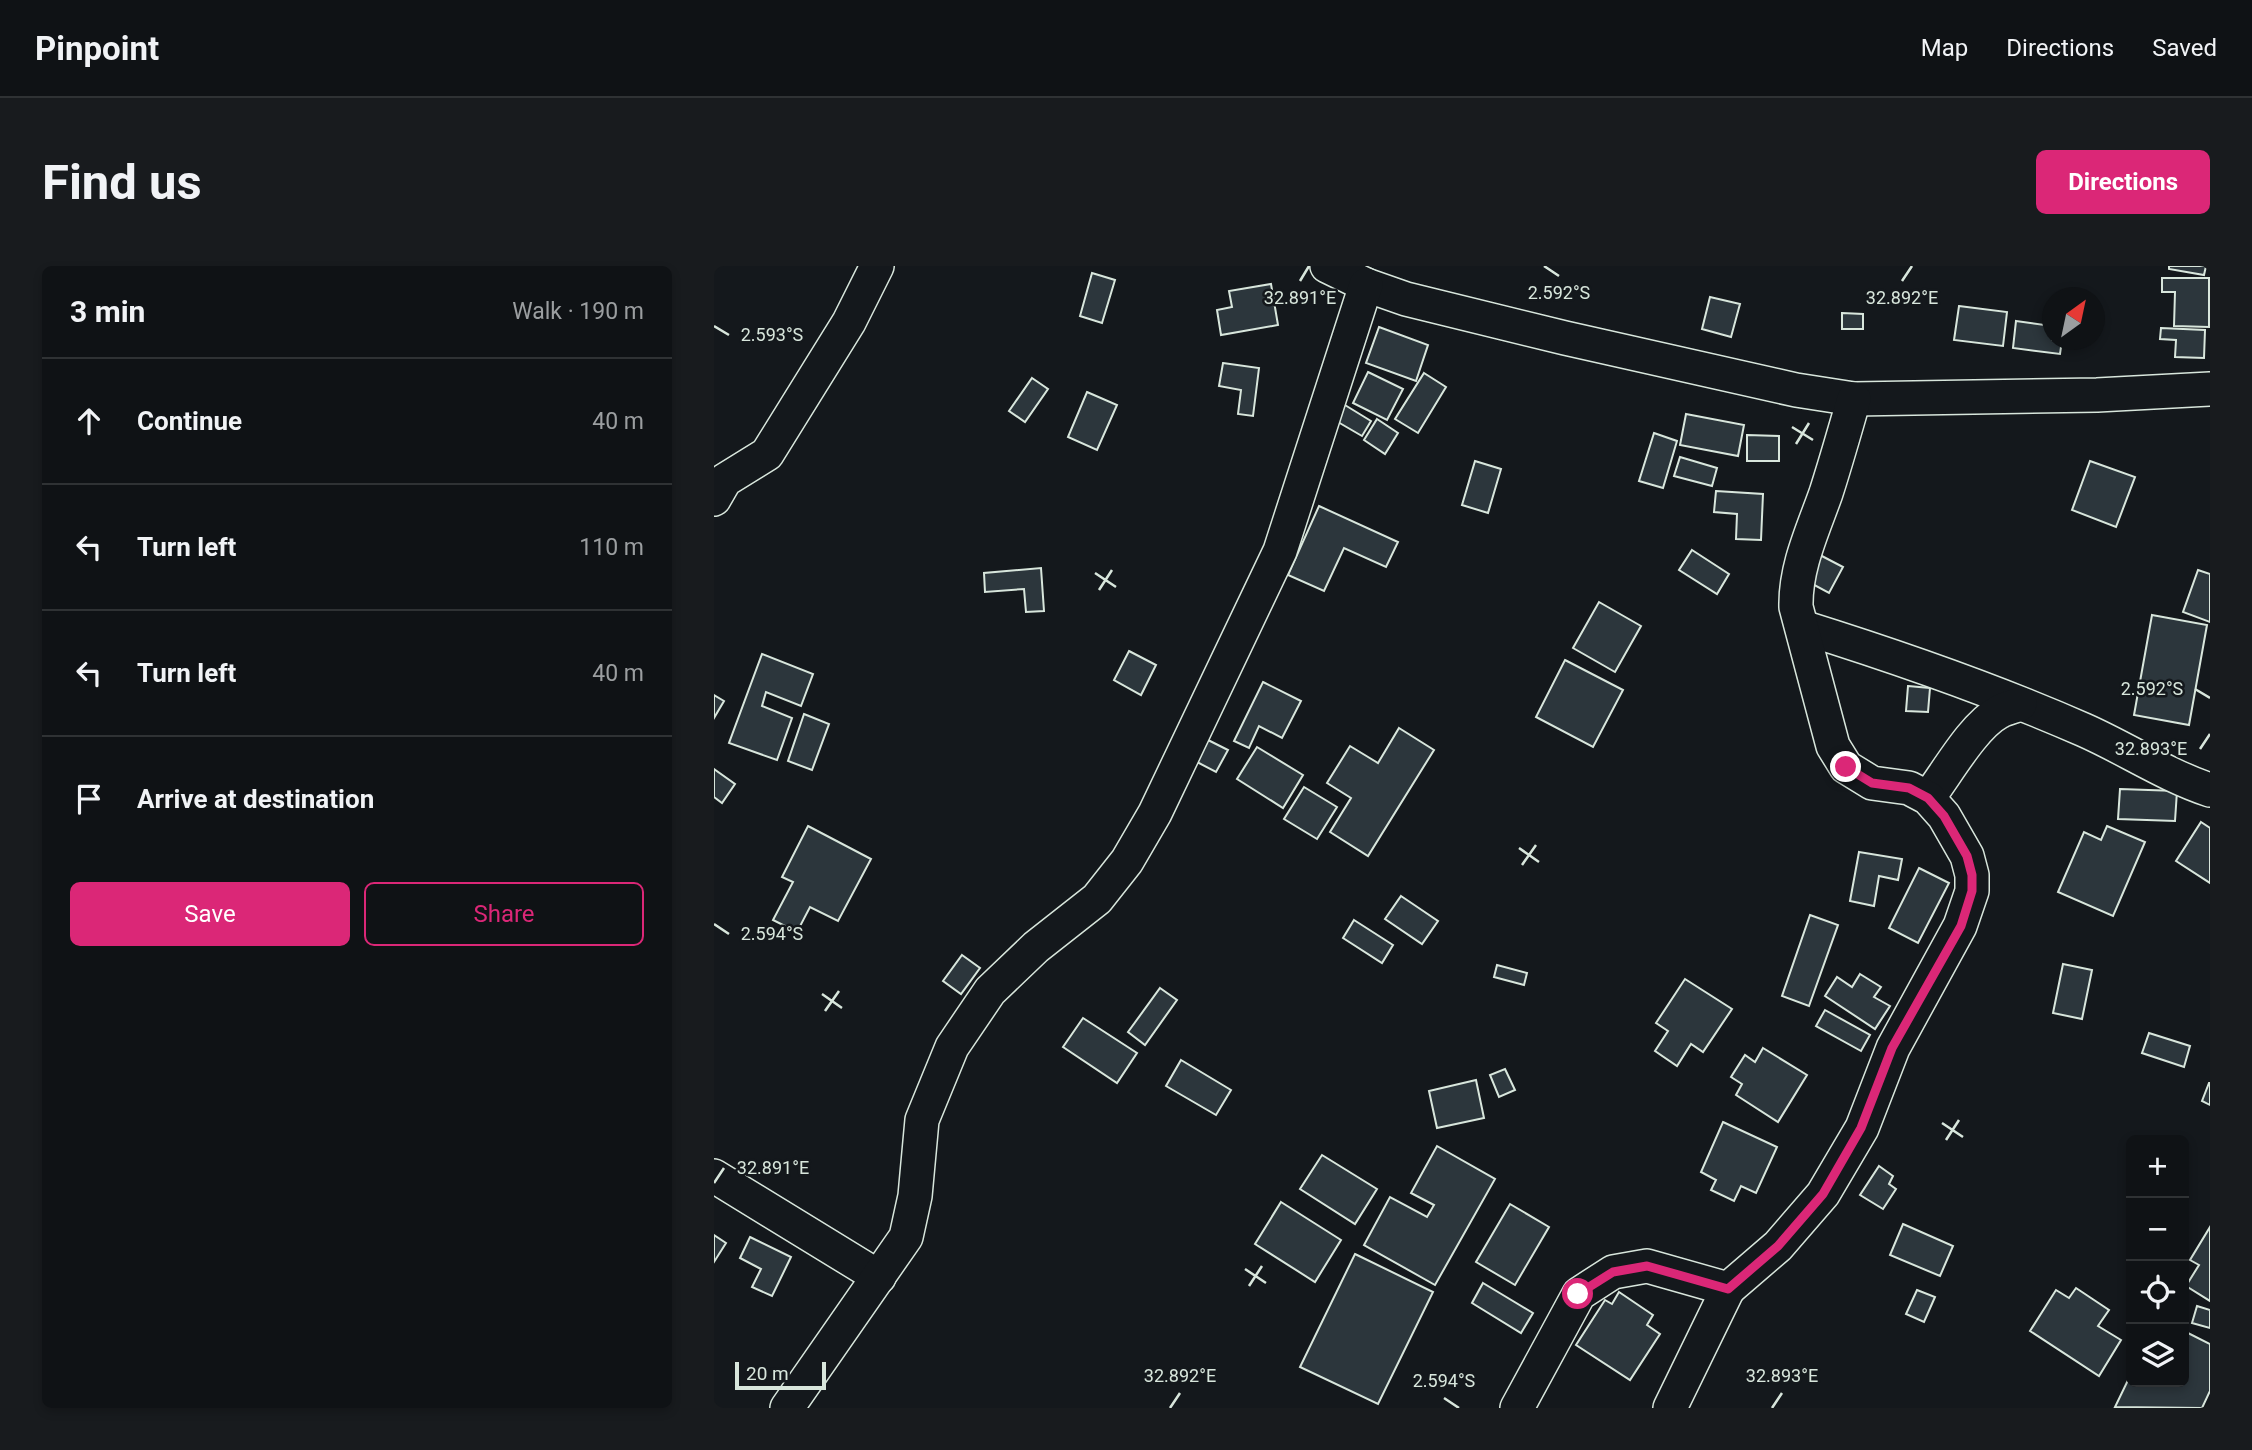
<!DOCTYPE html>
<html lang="en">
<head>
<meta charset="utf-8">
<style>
	:root { --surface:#0f1215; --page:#181b1e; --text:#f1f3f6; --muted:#9b9ea0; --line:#2f3234; --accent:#db2777 }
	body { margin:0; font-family:Roboto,sans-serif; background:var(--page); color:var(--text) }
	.controls { position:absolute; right:21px; bottom:21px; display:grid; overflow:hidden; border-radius:10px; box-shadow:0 4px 10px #0003 }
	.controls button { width:63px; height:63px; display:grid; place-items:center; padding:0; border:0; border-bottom:2px solid var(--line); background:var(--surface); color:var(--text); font:35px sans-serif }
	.compass { position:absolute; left:1328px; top:21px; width:63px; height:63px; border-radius:50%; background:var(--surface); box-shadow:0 4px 10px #0003; rotate:33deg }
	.scale { position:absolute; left:21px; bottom:18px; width:91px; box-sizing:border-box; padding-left:7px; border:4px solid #d8e6dc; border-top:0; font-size:19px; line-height:24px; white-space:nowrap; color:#d8e6dc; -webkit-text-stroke:5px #14181c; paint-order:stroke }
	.stop { position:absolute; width:21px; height:21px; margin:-16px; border:5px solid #db2777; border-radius:50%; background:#fff }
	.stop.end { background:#db2777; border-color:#fff; box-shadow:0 2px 7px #0008 }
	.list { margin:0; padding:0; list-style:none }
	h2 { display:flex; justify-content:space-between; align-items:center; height:91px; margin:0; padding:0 28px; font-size:30px }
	h2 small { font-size:23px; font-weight:400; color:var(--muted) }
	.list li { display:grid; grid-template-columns:46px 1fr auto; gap:21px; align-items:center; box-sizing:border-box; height:126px; padding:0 28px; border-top:2px solid var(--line) }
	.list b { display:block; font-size:26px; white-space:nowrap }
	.list em { font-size:23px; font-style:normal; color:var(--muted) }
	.actions { display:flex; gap:14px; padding:21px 28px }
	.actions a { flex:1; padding:16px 0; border:2px solid var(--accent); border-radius:10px; text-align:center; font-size:24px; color:var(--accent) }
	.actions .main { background:var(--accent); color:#fff }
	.icon { flex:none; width:38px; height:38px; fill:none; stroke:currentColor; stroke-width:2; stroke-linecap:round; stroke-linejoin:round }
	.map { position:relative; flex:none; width:1496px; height:1142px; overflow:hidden; border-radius:10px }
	header { display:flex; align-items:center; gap:42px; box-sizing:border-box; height:98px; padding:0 35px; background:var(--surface); border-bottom:2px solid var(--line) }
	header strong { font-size:33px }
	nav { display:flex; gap:38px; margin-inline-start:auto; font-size:24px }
	.intro { display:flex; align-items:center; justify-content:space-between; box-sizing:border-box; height:168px; padding:0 42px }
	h1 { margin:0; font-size:49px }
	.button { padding:18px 32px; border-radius:10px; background:var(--accent); color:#fff; font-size:24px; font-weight:700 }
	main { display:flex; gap:42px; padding:0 42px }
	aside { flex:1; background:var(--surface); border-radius:10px; box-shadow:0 4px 10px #0003 }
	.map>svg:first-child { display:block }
</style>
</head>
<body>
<header>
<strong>Pinpoint</strong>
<nav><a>Map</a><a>Directions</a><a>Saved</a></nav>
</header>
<div class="intro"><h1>Find us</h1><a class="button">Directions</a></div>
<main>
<aside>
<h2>3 min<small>Walk · 190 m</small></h2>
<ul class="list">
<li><svg class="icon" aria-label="ahead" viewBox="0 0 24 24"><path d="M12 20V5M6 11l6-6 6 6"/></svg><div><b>Continue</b></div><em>40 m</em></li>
<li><svg class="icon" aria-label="left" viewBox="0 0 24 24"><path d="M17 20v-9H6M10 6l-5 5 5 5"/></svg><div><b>Turn left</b></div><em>110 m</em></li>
<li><svg class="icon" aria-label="left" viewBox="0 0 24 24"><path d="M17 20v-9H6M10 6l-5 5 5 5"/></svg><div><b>Turn left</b></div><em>40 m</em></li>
<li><svg class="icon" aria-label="arrive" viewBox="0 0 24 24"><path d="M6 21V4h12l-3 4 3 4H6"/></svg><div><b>Arrive at destination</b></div></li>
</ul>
<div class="actions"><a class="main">Save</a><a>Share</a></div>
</aside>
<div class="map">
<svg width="1496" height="1142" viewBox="0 0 1496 1142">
	<rect width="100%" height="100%" fill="#14181c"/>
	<g fill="#2c363c" stroke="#d8e6dc" stroke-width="2">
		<polygon points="1455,0 1492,0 1490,9 1455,3"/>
		<polygon points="378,7 401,14 388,57 366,50"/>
		<polygon points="1448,12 1495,12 1495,61 1460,60 1461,26 1448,26"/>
		<polygon points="557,18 564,59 507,69 503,44 518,41 515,25"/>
		<polygon points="996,31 1026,38 1017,71 988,63"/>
		<polygon points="1245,40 1293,46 1289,80 1240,74"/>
		<polygon points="1128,47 1149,48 1149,63 1128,63"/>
		<polygon points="1302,55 1338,60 1338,74 1348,74 1346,88 1299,82"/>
		<polygon points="665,61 714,79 702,115 652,97"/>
		<polygon points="1447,62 1491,64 1490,92 1461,91 1462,74 1446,73"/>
		<polygon points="509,97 545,102 539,150 524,148 527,124 505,120"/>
		<polygon points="654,106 689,123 673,154 639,137"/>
		<polygon points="710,107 732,121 704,167 681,153"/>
		<polygon points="318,112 334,123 311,156 295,145"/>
		<polygon points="373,126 403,139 383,184 354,171"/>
		<polygon points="626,136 657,155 648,170 617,152"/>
		<polygon points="972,148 1030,159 1024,190 966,179"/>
		<polygon points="663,153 684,167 671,188 650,174"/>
		<polygon points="940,167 963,175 949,222 925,215"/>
		<polygon points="1033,169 1065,170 1065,195 1033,195"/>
		<polygon points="966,191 1003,202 998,220 960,210"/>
		<polygon points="761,195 787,203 774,247 748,239"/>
		<polygon points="1376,195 1421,211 1402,261 1358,244"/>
		<polygon points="1002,225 1049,228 1047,274 1022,273 1023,248 1000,246"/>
		<polygon points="605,240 684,276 672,301 630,282 610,325 574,309"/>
		<polygon points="978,284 1015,308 1003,328 965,304"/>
		<polygon points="1104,288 1129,301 1115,327 1091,314"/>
		<polygon points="327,302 330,345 312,346 310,323 271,326 270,307"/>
		<polygon points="1484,304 1496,308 1496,356 1469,346"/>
		<polygon points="885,336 927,360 901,406 859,382"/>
		<polygon points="1438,349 1493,359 1475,459 1420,449"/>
		<polygon points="415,385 442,399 427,429 400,414"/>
		<polygon points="48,388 99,408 87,440 52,426 48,440 78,452 63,494 15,477"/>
		<polygon points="851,394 909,424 879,481 822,451"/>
		<polygon points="549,416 587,435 568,472 545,460 535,482 520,475"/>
		<polygon points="1194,420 1216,422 1214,446 1192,445"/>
		<polygon points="0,429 10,435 0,452"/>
		<polygon points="90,448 115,458 98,504 74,495"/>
		<polygon points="685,462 720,484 654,590 616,566 637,532 613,517 636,480 664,497"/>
		<polygon points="494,474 514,484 502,506 483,496"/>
		<polygon points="543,481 589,509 569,542 523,513"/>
		<polygon points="0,503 21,518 8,537 0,531"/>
		<polygon points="590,521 623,541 603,573 570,553"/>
		<polygon points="1406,523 1463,525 1461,555 1404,553"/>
		<polygon points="1487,556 1496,562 1496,617 1462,595"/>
		<polygon points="94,560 157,593 124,655 96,641 83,666 59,654 79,616 68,611"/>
		<polygon points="1393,560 1431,576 1399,650 1344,626 1370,566 1387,574"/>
		<polygon points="1145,586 1188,593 1184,614 1165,610 1160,640 1136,635"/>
		<polygon points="1205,602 1235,617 1204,677 1175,662"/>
		<polygon points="687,630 724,655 708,678 671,653"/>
		<polygon points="1096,649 1124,659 1095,740 1068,730"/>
		<polygon points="640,654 679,679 668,697 629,672"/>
		<polygon points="248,689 266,702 247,728 229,715"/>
		<polygon points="1349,698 1378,704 1368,753 1339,747"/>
		<polygon points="783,699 813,707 810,719 780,711"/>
		<polygon points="1146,708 1167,721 1160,731 1176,740 1161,763 1111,730 1123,711 1138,721"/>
		<polygon points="971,713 1018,743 989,786 977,778 963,800 941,785 954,765 942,757"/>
		<polygon points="446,722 463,734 431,779 414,766"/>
		<polygon points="1111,744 1156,769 1147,785 1102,760"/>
		<polygon points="369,752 423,787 403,817 349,781"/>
		<polygon points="1435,767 1476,780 1470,801 1428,787"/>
		<polygon points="1049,782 1093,809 1064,856 1022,829 1028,818 1017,811 1031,789 1041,796"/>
		<polygon points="467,794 517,824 502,849 452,820"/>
		<polygon points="791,803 801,824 785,831 776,809"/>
		<polygon points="762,814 770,852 723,862 715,825"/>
		<polygon points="1495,817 1496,817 1496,839 1488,835"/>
		<polygon points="1009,856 1063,881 1042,927 1027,920 1020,935 997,924 1002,914 987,906"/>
		<polygon points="723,880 781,913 721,1019 650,979 676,931 713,951 720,939 697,927"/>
		<polygon points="608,889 663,923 641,958 586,923"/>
		<polygon points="1165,900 1179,910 1175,918 1182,923 1169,943 1146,929"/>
		<polygon points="567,936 627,974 601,1016 541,978"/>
		<polygon points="796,938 835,961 801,1019 762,996"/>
		<polygon points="1189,958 1239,980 1226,1010 1176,989"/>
		<polygon points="1496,961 1496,1035 1472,1020 1485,999 1476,994"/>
		<polygon points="0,969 12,977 0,996"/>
		<polygon points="36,971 77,991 58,1030 38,1021 47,1003 26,992"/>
		<polygon points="641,988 719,1026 664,1138 586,1101"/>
		<polygon points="769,1017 819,1047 807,1067 758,1037"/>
		<polygon points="1362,1022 1395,1044 1384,1060 1407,1074 1385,1110 1316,1065 1342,1024 1355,1032"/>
		<polygon points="1203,1024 1221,1031 1210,1056 1192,1048"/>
		<polygon points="905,1026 939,1049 933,1059 946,1068 916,1114 862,1079 891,1034 898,1038"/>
		<polygon points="1483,1040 1496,1044 1496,1062 1478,1057"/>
		<polygon points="1470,1065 1496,1078 1496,1125 1488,1142 1401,1141 1417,1108 1417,1116 1438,1116 1445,1119 1447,1116 1470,1116"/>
	</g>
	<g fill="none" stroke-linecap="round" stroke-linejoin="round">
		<defs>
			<g id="minor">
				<polyline points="613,0 652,19 692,33 851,72 1082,124 1140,133 1383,129 1496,123"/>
				<polyline points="0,233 11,214 53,188 135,56 163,0"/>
				<path d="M1088,361C1184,391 1279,424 1370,464C1413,483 1451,509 1496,524"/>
				<path d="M1214,532C1233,507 1259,460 1285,446C1291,442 1299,441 1306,438"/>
				<polyline points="0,910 165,1011"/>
				<polyline points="73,1142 192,971 201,930 208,854 238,781 276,725 322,681 383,633 413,595 441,547 566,285 652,19"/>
				<path d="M803,1142L865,1028L899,1006L933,1000L1014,1023L1064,980L1109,928L1148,862L1179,782L1246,660L1258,625V609L1253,590L1230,550L1214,532L1195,522L1158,517L1132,501L1119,480L1082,341C1081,301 1099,264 1112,227C1122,196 1131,164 1140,133"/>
				<polyline points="956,1142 1014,1023"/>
			</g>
		</defs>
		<use href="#minor" stroke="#d8e6dc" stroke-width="36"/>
		<use href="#minor" stroke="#14181c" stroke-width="33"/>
	</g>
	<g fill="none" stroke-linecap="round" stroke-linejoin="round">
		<polyline stroke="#db2777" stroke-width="9" points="864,1028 899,1006 933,1000 1014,1023 1064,980 1109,928 1147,862 1178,782 1247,660 1258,625 1258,609 1253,590 1230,550 1214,532 1195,522 1158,517 1132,501"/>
	</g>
	<path fill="none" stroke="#d8e6dc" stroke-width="2.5" d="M830,0L845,10M586,15L595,0M1188,15L1198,0M0,60L15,69M1078,161L1099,174M1082,178L1095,157M381,307L402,321M385,324L398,304M1481,423L1496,432M1486,483L1496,468M805,582L825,596M808,599L822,579M0,658L15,668M108,728L128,742M111,745L125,725M1228,857L1249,871M1232,874L1245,854M0,917L10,902M531,1003L552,1017M535,1020L548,1000M730,1132L745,1142M456,1142L466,1127M1058,1142L1068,1127"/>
	<g font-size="18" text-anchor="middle" fill="#d8e6dc" stroke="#14181c" stroke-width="5" stroke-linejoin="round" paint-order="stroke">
		<text x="845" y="33">2.592°S</text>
		<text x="586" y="38">32.891°E</text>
		<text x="1188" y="38">32.892°E</text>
		<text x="58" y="75">2.593°S</text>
		<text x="1438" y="429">2.592°S</text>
		<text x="1437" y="489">32.893°E</text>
		<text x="58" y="674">2.594°S</text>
		<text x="59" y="908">32.891°E</text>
		<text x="466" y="1116">32.892°E</text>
		<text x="1068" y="1116">32.893°E</text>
		<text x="730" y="1121">2.594°S</text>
	</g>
</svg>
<div class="controls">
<button>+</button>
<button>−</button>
<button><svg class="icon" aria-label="locate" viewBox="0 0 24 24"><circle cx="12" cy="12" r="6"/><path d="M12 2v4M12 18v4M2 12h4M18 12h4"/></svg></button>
<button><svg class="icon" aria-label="layers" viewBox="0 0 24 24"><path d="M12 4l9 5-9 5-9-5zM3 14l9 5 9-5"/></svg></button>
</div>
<svg class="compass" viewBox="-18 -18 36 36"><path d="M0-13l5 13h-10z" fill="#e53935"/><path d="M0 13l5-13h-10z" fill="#9b9ea0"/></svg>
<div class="scale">20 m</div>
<div class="stop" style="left:864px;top:1028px"></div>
<div class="stop end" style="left:1132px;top:501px"></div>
</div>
</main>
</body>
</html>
